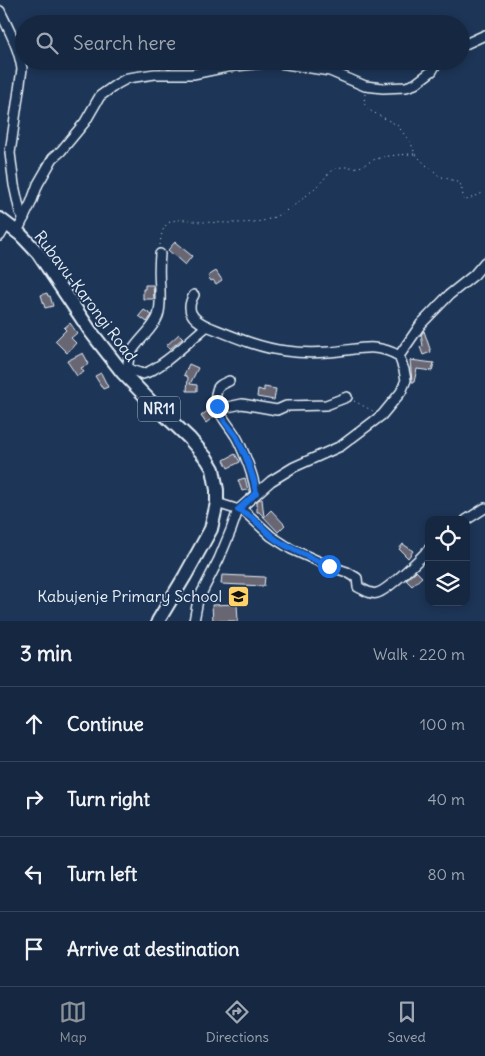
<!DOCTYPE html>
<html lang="en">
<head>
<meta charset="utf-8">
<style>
	:root { --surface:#162841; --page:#23344c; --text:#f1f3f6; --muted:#9ea6b1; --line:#35445a; --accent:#8c9099 }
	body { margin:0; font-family:Delius,sans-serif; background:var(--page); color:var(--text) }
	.controls { position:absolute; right:15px; bottom:15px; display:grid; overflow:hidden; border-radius:10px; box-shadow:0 2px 8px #0003 }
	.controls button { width:45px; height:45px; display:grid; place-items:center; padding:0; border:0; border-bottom:1px solid var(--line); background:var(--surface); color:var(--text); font:25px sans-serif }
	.stop { position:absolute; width:15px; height:15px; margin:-11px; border:4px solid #1a73e8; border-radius:50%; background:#fff }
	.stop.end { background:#1a73e8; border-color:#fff; box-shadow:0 1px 5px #0008 }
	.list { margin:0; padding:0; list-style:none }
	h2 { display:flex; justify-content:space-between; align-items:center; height:65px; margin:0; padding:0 20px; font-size:21px }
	h2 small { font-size:16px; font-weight:400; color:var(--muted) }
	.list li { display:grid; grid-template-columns:32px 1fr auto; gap:15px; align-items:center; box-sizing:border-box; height:75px; padding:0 20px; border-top:1px solid var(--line) }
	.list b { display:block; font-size:19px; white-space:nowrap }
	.list em { font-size:16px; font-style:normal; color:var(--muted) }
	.icon { flex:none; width:28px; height:28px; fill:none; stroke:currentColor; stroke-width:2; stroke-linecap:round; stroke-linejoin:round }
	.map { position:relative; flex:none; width:485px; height:621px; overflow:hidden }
	.search { position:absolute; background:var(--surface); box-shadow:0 2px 8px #0003; left:15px; right:15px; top:15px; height:55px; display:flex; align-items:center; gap:12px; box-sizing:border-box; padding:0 18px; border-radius:28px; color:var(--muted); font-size:19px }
	.sheet { height:365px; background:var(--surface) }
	nav { display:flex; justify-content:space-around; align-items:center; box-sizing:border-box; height:70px; border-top:1px solid var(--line); background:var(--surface); font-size:14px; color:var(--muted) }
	nav a { display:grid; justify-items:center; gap:2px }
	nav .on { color:var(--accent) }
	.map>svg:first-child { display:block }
</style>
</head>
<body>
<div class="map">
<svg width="485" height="621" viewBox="0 0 485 621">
	<rect width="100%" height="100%" fill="#1d3557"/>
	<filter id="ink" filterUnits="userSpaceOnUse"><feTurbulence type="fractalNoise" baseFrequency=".02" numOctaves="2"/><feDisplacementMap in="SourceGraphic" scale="10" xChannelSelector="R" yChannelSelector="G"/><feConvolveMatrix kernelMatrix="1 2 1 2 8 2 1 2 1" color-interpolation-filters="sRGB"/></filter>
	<g filter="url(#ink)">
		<g fill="#696673" stroke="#e8f1f8">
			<polygon points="175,242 192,256 185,265 168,250"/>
			<polygon points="216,271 222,280 216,284 213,280 211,281 208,276"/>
			<polygon points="145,285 153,285 154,299 143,299 143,289 145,289"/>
			<polygon points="47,293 48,296 50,296 53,306 45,308 41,295"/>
			<polygon points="144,310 152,315 147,322 139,316"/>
			<polygon points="70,323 77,333 71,338 76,343 67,353 55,341 66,330 64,328"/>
			<polygon points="424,331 431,352 423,355 420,347 423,346 421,335"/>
			<polygon points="179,334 183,338 170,349 166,346"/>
			<polygon points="83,353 89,364 81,368 84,372 77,376 67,361"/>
			<polygon points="410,360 434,363 432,371 417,369 414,382 412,382"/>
			<polygon points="189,364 198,368 190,384 197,385 197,391 187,391 188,377 184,375"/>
			<polygon points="101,373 108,387 103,389 95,376"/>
			<polygon points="264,387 276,389 274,400 257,397 258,389 264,391"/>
			<polygon points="210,409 215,416 206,423 201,416"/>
			<polygon points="235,454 240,462 228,468 224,460"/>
			<polygon points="245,478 248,490 242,491 238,480"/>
			<polygon points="260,499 262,499 264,517 271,510 285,525 278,532 259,512 257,512 257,501"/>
			<polygon points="403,544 413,551 408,558 399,549"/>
			<polygon points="416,571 422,577 412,586 406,580"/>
			<polygon points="222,575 265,577 264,586 221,584"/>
			<polygon points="237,604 238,621 213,621 212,605"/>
		</g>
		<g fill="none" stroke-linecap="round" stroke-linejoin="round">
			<defs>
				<g id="minor">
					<path d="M0,11C9,30 19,48 22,69L10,153L14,185L20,212L24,218"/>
					<polyline points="461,46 485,35"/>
					<polyline points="17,232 31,203 38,184 53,158 61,151 85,122 100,96 117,84 128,78 155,74 193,74 227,67 273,62 330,71 365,86 383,88 406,87 415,84 432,71 436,64 439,61"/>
					<polyline points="0,236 7,224"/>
					<path d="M194,295C185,310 192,319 207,326C232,336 259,348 286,351C300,353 315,353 328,352C354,351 375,341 399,356"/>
					<path d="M128,369C125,347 151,335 158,316C161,307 160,299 160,289C159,277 159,265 160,254"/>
					<path d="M124,372L128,369L143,374C161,369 191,339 207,326"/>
					<path d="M229,381C225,383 218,385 217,390C211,407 227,422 235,435C239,441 242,449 245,456C250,468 254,480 256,493"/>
					<polyline points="218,409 242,404 277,410 286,406 326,405 347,397"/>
					<path d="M217,503L245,512L271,536L291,549L329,566L347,572L357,578L358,587C363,589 371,595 377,593C387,591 421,558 429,549"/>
					<polyline points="466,520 485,508"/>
					<polyline points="194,621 198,600 219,559 231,530 238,510 271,481 294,467 341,446 382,415 401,392 406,380 404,370 399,356 421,324 449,295 474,275 485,262"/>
				</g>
				<polyline id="highway" points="0,219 21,235 38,253 91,332 123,373 150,401 189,438 207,459 213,469 217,490 217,503 211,529 185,576 158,621"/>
			</defs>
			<use href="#minor" stroke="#e8f1f8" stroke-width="12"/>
			<use href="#highway" stroke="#e8f1f8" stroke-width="16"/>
			<g stroke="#e8f1f8" stroke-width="1" stroke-dasharray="1 4" stroke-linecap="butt">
				<polyline points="365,94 364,103 367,109 397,125 411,143 415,154 426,165 433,170 439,176 455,181 461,185 464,201 485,192"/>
				<path d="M160,245C161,237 162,226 170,222C180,217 194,222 204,222C222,223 244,224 262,221C282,217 305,198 319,184C324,180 327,174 333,170C340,165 350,168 359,167C366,165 372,159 380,158C390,155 400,155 410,154H415"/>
				<polyline points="354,401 373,411"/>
			</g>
			<use href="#minor" stroke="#1d3557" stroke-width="9"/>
			<use href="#highway" stroke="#1d3557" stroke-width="12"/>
		</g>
	</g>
	<g fill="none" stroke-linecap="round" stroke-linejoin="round" filter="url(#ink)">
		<path stroke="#1a73e8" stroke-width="6" d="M217,406L225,422L236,436L246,457L254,481L256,493L238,510C255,516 264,532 278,541C294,551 312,558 329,566"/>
	</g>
	<defs>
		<symbol id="school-square" viewBox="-11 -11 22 22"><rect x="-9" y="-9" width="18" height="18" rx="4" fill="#ffd166" stroke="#1d3557"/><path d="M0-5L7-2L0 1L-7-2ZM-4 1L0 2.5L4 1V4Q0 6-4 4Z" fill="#111"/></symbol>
	</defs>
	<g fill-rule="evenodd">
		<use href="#school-square" x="226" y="584" width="25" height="25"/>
	</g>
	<g text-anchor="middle" stroke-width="4" stroke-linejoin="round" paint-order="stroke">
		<rect fill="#1d3557" stroke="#abb9c8" stroke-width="1" x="138" y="396.5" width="42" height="25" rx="4"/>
		<g font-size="15" font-weight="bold" fill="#e8f1f8">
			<text x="159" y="414">NR11</text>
		</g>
		<g font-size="16" fill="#e8f1f8" stroke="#1d3557">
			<text transform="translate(86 296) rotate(53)" y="6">Rubavu-Karongi Road</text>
		</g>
		<g font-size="16" fill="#e8f1f8" stroke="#1d3557" text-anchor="end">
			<text x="222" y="602">Kabujenje Primary School</text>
		</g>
	</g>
</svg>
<div class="controls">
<button><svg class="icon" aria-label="locate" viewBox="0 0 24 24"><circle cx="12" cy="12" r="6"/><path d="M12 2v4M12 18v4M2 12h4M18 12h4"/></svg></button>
<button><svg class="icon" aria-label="layers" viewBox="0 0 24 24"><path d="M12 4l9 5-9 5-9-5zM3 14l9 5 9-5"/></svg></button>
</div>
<div class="stop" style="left:329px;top:566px"></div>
<div class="stop end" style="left:217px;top:406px"></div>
<div class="search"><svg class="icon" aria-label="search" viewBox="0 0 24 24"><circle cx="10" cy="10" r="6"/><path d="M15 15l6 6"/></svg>Search here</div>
</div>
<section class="sheet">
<h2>3 min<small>Walk · 220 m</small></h2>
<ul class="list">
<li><svg class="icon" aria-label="ahead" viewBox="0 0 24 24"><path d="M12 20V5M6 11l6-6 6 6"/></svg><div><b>Continue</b></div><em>100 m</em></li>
<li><svg class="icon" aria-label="right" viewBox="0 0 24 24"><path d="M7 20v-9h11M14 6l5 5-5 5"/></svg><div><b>Turn right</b></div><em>40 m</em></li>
<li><svg class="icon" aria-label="left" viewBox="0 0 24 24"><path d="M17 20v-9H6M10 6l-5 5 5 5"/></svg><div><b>Turn left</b></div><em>80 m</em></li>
<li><svg class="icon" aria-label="arrive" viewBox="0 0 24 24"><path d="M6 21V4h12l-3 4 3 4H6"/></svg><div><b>Arrive at destination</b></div></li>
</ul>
</section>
<nav>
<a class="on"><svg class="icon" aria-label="map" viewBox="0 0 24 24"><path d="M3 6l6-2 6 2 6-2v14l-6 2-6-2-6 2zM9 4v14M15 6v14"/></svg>Map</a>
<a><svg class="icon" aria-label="directions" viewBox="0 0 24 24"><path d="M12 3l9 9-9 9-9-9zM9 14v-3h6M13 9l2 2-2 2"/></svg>Directions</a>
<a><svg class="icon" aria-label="saved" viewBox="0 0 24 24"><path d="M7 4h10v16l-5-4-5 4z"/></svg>Saved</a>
</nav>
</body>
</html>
